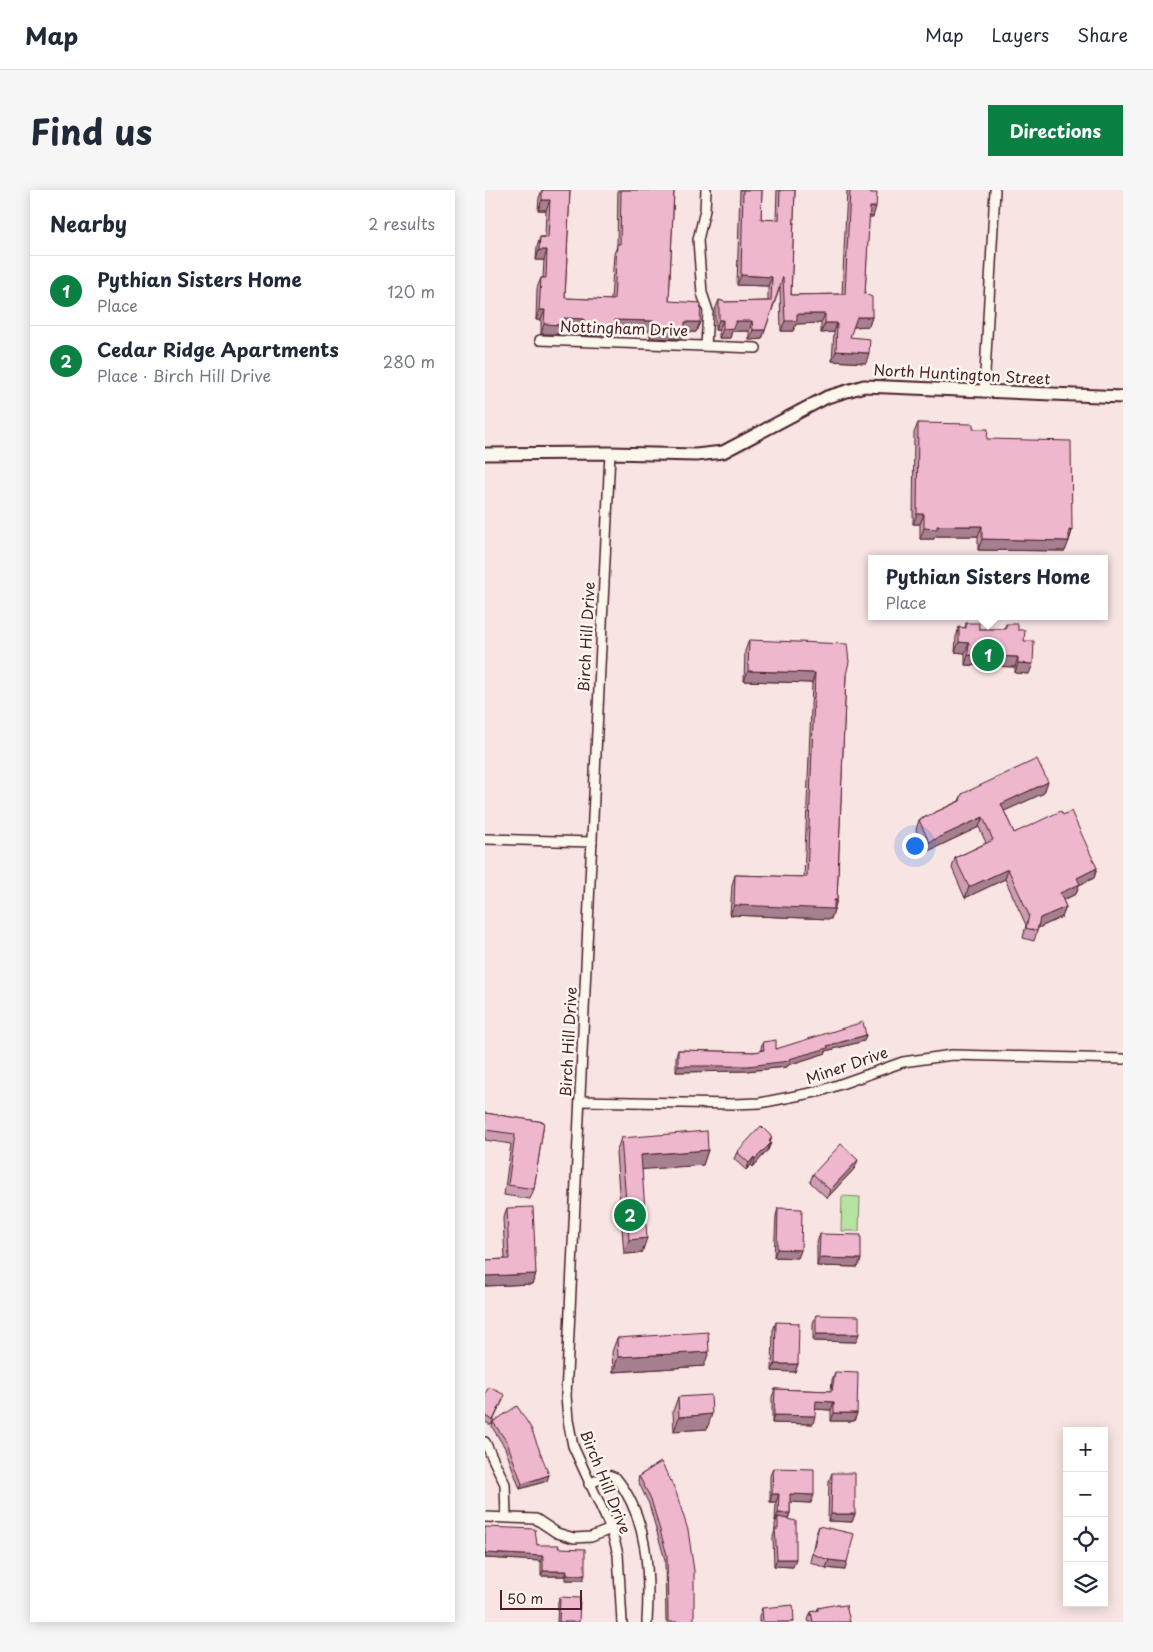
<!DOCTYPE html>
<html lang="en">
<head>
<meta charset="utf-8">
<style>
	:root { --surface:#fff; --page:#f6f6f7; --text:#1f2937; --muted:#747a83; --line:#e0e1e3; --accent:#0b8043 }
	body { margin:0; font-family:"Playpen Sans",sans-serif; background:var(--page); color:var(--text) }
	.controls { position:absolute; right:15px; bottom:15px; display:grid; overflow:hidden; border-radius:0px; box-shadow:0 2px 12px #0003 }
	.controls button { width:45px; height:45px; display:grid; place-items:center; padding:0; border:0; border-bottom:1px solid var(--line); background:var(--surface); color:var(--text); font:25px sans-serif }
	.scale { position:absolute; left:15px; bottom:12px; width:82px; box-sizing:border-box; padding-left:5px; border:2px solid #4a1f2b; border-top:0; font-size:14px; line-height:18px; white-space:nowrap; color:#4a1f2b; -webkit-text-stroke:4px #fbf7ec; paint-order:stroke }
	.you { position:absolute; left:429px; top:655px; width:18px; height:18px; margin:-12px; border:4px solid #fff; border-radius:50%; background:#1a73e8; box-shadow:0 0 0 8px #1a73e833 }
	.badge { display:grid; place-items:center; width:32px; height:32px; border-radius:50%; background:var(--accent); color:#fff; font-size:16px; font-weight:700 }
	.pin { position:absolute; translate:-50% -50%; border:2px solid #fff; box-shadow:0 1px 5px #0006 }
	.popup { position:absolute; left:383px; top:365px; width:240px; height:65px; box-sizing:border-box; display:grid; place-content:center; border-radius:0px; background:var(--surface); filter:drop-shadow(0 1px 4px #0005); font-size:16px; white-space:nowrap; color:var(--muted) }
	.popup b { font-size:19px; color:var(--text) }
	.popup::after { content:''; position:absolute; left:50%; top:100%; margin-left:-10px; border:10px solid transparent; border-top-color:var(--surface) }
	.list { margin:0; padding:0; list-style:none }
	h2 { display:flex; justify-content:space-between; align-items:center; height:65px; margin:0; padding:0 20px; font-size:21px }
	h2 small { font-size:16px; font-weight:400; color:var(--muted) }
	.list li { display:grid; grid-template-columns:32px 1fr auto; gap:15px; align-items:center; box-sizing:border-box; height:70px; padding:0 20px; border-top:1px solid var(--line) }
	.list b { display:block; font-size:19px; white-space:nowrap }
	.list p { margin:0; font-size:16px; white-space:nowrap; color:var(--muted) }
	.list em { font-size:16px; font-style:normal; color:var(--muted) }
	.icon { flex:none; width:28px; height:28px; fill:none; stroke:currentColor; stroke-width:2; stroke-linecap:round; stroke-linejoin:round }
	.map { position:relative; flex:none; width:638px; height:1432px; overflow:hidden; border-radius:0px }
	header { display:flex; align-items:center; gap:30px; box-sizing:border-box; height:70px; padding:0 25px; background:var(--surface); border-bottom:1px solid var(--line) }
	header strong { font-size:24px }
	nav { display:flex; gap:28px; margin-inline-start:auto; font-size:18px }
	.intro { display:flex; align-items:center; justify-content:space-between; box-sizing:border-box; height:120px; padding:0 30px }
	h1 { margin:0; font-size:35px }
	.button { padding:12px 22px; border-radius:0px; background:var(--accent); color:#fff; font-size:18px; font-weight:700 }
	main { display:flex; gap:30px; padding:0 30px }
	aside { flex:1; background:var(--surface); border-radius:0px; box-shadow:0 2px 12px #0003 }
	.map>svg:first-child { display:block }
</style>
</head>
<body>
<header>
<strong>Map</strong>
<nav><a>Map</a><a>Layers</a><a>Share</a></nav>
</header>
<div class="intro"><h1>Find us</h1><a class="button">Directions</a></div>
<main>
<aside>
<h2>Nearby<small>2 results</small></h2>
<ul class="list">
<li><span class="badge">1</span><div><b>Pythian Sisters Home</b><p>Place</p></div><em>120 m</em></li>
<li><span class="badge">2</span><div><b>Cedar Ridge Apartments</b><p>Place · Birch Hill Drive</p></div><em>280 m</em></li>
</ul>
</aside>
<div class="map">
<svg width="638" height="1432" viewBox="0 0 638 1432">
	<rect width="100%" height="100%" fill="#f7e4e3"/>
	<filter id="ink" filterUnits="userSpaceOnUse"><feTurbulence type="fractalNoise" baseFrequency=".02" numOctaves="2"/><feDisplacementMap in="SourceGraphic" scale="10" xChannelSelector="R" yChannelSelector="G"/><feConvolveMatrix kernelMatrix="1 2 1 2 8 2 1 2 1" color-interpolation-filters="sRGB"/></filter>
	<g filter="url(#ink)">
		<polygon fill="#b6e3a1" stroke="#808166" points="357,1006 375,1007 374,1041 356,1041"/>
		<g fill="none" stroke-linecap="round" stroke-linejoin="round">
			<defs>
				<g id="minor">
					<polyline points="55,150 271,158"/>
					<polyline points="221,156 223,121 217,103 213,50 220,20 221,0"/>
					<polyline points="499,202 510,0"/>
					<polyline points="125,263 81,1206 83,1230 88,1256 126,1339 133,1364 137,1432"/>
					<polyline points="0,649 107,652"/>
					<polyline points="95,911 248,914 275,913 336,901 418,872 467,865 638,869"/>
					<polyline points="0,1252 20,1294 21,1327"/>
					<path d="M104,1294L123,1285L131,1288C163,1327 165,1384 162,1432"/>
					<polyline points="0,1327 51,1329 72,1343 89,1348 106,1347 126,1339"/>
				</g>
				<polyline id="tertiary" points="0,264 125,263 211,265 238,262 342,207 379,196 638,207"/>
			</defs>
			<use href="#minor" stroke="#4a1f2b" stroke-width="12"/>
			<use href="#tertiary" stroke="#4a1f2b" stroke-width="15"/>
			<use href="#minor" stroke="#fbf7ec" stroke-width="9"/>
			<use href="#tertiary" stroke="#fbf7ec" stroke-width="11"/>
		</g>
		<g fill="#cd9db1" stroke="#4a1f2b">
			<polygon points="57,0 85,0 80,108 126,110 129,64 132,56 133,0 189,0 184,111 215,132 211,142 199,142 196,149 165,148 165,141 129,140 126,146 95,145 95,138 77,138 75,144 56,144 56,130 51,130 52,98 56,88 58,88 59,70 51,70 52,57 55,47 60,47 61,20 53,20 54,8"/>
			<polygon points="255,0 277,0 276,29 291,30 292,0 310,0 306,105 357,104 362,0 385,0 388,27 384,27 380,104 387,127 384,136 368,137 365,147 381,173 347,171 349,142 336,143 336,133 311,134 308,141 296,141 295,97 277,149 264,150 264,141 247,141 245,148 234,148 234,140 230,140 230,120 234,110 240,112 283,111 283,96 252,95"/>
			<polygon points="433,233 488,239 502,249 587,341 580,361 493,360 493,346 450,346 449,349 435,349 435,334 428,334 429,243"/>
			<polygon points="481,433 494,439 519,439 521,434 533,440 539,451 544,484 530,483 530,477 480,475 480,463 470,462 471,447 474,437 480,438"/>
			<polygon points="264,450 361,485 352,710 346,729 245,725 247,695 250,685 319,687 327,493 259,491 260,461"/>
			<polygon points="559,603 519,621 529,643 578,625 612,678 609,688 594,695 591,704 578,710 581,717 577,727 553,738 549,751 538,748 541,735 520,689 480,708 467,678 470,668 501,653 494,637 441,662 431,640 434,630 474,611 477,604"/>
			<polygon points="381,845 379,851 341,861 341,863 303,875 302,877 261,881 191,882 191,866 193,860 270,862 277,861 276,857 278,852 291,859"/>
			<polygon points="0,923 59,932 49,999 45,1009 19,1005 26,954 0,950"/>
			<polygon points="136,948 223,960 218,975 157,979 157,1063 139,1064 131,963"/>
			<polygon points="285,952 286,953 283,960 268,977 266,975 261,980 249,969 252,962"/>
			<polygon points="370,978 342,1008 325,992 328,984"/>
			<polygon points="22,1018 51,1084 47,1094 0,1096 0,1070 20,1069 18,1028"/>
			<polygon points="293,1018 316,1060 313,1068 289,1067 291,1026"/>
			<polygon points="335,1044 376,1069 373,1077 332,1076 332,1052"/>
			<polygon points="331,1125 371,1152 328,1151 328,1133"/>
			<polygon points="291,1132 313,1174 310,1182 287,1181 288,1140"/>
			<polygon points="132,1148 219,1176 128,1182 127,1162"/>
			<polygon points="350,1182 372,1223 369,1231 346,1231 346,1220 330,1219 328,1234 287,1233 287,1207 290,1199 346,1201 347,1190"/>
			<polygon points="0,1204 18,1210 6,1235 0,1232"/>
			<polygon points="193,1207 222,1239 189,1241 188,1221"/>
			<polygon points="8,1232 62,1291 35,1299 20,1258 7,1237"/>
			<polygon points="176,1272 209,1432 181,1432 180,1370 164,1314 153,1291 154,1286"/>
			<polygon points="288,1278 326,1313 305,1312 305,1323 303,1329 308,1377 289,1376 288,1347 290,1340 290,1334 291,1331 290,1331 291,1312 285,1312 285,1286"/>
			<polygon points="347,1283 370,1324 367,1332 343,1331 344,1291"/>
			<polygon points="334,1336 360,1380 341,1378 325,1372 331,1344"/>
			<polygon points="0,1337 52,1355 73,1358 98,1390 80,1390 80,1386 56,1386 56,1371 0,1368"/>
			<polygon points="75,1407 94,1432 72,1432 73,1412"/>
			<polygon points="353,1416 365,1432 324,1432 323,1430 326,1422 332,1421 333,1418"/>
			<polygon points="277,1418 309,1432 274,1432 274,1426"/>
		</g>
		<g fill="#a78090" stroke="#4a1f2b">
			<polygon points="57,10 65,10 61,20 53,20"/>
			<polygon points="385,17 391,17 388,27 381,26"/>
			<polygon points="54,60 62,60 59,70 51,70"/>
			<polygon points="256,85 287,87 283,96 252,95"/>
			<polygon points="54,120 60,120 56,130 51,130"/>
			<polygon points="312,124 340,124 336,133 311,134 308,141 296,141 300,131"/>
			<polygon points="372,127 387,127 384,136 368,137"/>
			<polygon points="79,128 99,129 95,138 77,138 75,144 56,144 59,134"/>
			<polygon points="130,130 168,131 165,141 129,140 126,146 95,145 98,136"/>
			<polygon points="234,130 238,130 234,140 230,140"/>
			<polygon points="251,131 267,131 264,141 247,141 245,148 234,148 238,139"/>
			<polygon points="200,132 215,132 211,142 199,142 196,149 165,148 168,138"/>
			<polygon points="340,133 352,133 349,142 336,143"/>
			<polygon points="268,140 280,140 277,149 264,150"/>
			<polygon points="351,161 384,163 381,173 347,171"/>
			<polygon points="432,324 439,324 435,334 428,334"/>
			<polygon points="452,336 497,336 493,346 450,346 449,349 435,349 439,338"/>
			<polygon points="584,340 587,341 584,351"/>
			<polygon points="497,349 584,351 580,361 493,360"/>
			<polygon points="474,452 484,453 480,463 470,462"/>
			<polygon points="483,465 533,467 530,477 480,475"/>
			<polygon points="533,473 548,474 544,484 530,483"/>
			<polygon points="263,481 330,483 327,493 259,491"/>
			<polygon points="563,592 559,603 513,624 516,614"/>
			<polygon points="498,627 494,637 441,662 444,652"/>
			<polygon points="612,678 609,688 594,695 591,704 571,713 575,703 592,688"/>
			<polygon points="523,679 520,689 480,708 484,697"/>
			<polygon points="352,710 346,729 245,725 249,715"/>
			<polygon points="581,717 577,727 551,739 555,728"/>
			<polygon points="381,845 379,851 341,861 341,863 303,875 302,877 261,881 191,882 193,876 304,869 342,856"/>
			<polygon points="287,947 283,960 268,977 270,969"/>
			<polygon points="223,960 218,975 151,980 156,965"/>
			<polygon points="269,967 266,975 261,980 264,973"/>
			<polygon points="373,970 370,978 342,1008 345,1000"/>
			<polygon points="162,1048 157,1063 139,1064 144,1050"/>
			<polygon points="292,1059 316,1060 313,1068 289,1067"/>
			<polygon points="334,1068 376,1069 373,1077 332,1076"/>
			<polygon points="51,1084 47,1094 0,1096 0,1086"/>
			<polygon points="331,1144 374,1144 371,1152 328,1151"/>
			<polygon points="224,1162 219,1176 128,1182 133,1167"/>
			<polygon points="290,1174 313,1174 310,1182 287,1181"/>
			<polygon points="331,1211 349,1212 346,1220 328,1219"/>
			<polygon points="349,1223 372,1223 369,1231 346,1231"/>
			<polygon points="227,1224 222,1239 189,1241 194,1227"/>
			<polygon points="289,1225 330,1226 328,1234 287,1233"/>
			<polygon points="64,1285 62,1291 35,1299 37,1294"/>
			<polygon points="287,1304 294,1304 291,1312 285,1312"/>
			<polygon points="305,1304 329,1305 326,1313 303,1312"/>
			<polygon points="293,1323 305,1323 302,1331 293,1327 291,1331 290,1331"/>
			<polygon points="346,1324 370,1324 367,1332 343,1331"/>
			<polygon points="0,1363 58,1366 56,1371 0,1368"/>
			<polygon points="292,1369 311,1369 308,1377 289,1376"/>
			<polygon points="344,1370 362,1372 360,1380 341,1378"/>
			<polygon points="58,1381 82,1381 80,1386 56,1386"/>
			<polygon points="82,1385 100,1385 98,1390 80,1390"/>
		</g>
		<g fill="#eeb7ce" stroke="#4a1f2b">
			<polygon points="57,0 85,0 80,108 129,110 132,54 135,54 136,0 189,0 184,111 216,113 215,132 200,132 200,139 168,138 168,131 130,130 130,137 98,136 99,129 79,128 78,135 59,134 60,120 54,120 56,88 61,88 62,60 54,60 55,47 63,48 65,10 57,10"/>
			<polygon points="258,0 277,0 276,29 294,30 295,0 310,0 306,105 360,104 365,0 385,0 385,3 392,3 391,17 385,17 380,104 387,107 387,127 372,127 365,147 385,149 384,163 351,161 352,133 340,133 340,124 312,124 312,131 300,131 298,87 280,140 268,140 267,131 251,131 248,138 238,139 238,130 234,130 234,110 240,112 286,111 287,87 256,85"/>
			<polygon points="433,233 488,234 488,239 503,239 502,249 586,251 587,341 584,340 584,351 497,349 497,336 452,336 452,339 439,338 439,324 432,324"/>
			<polygon points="481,433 494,433 494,439 521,439 521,434 533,434 533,440 540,440 539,451 549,451 548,474 533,473 533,467 483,465 484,453 474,452 474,437 481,438"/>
			<polygon points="264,450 362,454 364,472 361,485 352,710 349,710 349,719 249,715 250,685 322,687 330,483 263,481"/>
			<polygon points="552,569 563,592 516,614 529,643 576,621 578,625 586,621 612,678 592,688 595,694 575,703 581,717 555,728 552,741 541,738 544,725 523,679 484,697 470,668 508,650 498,627 444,652 434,630 475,611 477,604"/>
			<polygon points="378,832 381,845 342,856 343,858 304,869 304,871 263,876 193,876 193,860 270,862 279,860 278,852 291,850 291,859"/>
			<polygon points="0,923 59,932 49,999 23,995 30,944 0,940"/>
			<polygon points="276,936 287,947 284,951 286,953 270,969 269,967 264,973 252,962"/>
			<polygon points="222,941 223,960 156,965 162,1048 144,1050 136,948"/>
			<polygon points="356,954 373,970 345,1000 328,984"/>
			<polygon points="48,1017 51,1084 0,1086 0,1070 24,1069 22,1018"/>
			<polygon points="293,1018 317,1019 316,1060 292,1059"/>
			<polygon points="335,1044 376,1045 376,1069 334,1068"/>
			<polygon points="331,1125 374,1126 374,1144 331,1144"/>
			<polygon points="291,1132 314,1133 313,1174 290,1174"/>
			<polygon points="223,1142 224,1162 133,1167 132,1148"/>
			<polygon points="350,1182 373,1183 372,1223 349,1223 349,1212 331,1211 330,1226 289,1225 290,1199 347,1201"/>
			<polygon points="4,1197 20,1205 8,1230 0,1226 0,1204"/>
			<polygon points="226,1205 227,1224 194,1227 193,1207"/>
			<polygon points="32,1216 46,1238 64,1285 37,1294 22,1252 8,1232"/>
			<polygon points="176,1272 190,1299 203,1340 209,1381 209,1432 183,1432 182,1365 166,1309 154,1286"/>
			<polygon points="288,1278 329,1279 329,1305 305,1304 305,1323 293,1323 294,1304 287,1304"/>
			<polygon points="347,1283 370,1283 370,1324 346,1324"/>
			<polygon points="293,1327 311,1331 311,1369 292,1369 290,1339 293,1339"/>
			<polygon points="334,1336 369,1344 362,1372 344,1370 327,1364"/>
			<polygon points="0,1337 50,1339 52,1355 74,1355 73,1358 100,1359 100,1385 82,1385 82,1381 58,1381 58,1366 0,1363"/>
			<polygon points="75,1407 95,1408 94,1432 74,1432"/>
			<polygon points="353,1414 353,1416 361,1415 365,1432 328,1432 326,1422 334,1420 333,1418"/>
			<polygon points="308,1415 309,1432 278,1432 277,1418"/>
		</g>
	</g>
	<g text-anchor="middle" stroke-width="5" stroke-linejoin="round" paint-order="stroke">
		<g font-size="15" fill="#4a1f2b" stroke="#fbf7ec">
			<text transform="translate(139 139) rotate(2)" y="5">Nottingham Drive</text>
			<text transform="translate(477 185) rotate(3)" y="5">North Huntington Street</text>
			<text transform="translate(102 447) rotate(-87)" y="5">Birch Hill Drive</text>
			<text transform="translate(84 852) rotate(-87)" y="5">Birch Hill Drive</text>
			<text transform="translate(362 876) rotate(-19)" y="5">Miner Drive</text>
			<text transform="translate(120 1292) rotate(68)" y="5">Birch Hill Drive</text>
		</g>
	</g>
</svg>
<div class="controls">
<button>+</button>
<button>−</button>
<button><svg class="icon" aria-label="locate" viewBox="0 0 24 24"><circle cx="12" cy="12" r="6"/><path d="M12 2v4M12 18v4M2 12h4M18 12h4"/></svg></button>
<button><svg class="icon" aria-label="layers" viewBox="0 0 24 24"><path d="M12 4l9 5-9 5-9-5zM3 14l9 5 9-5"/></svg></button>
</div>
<div class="scale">50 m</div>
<div class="you"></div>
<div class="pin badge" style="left:503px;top:465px">1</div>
<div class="popup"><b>Pythian Sisters Home</b>Place</div>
<div class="pin badge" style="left:145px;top:1025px">2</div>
</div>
</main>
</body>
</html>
